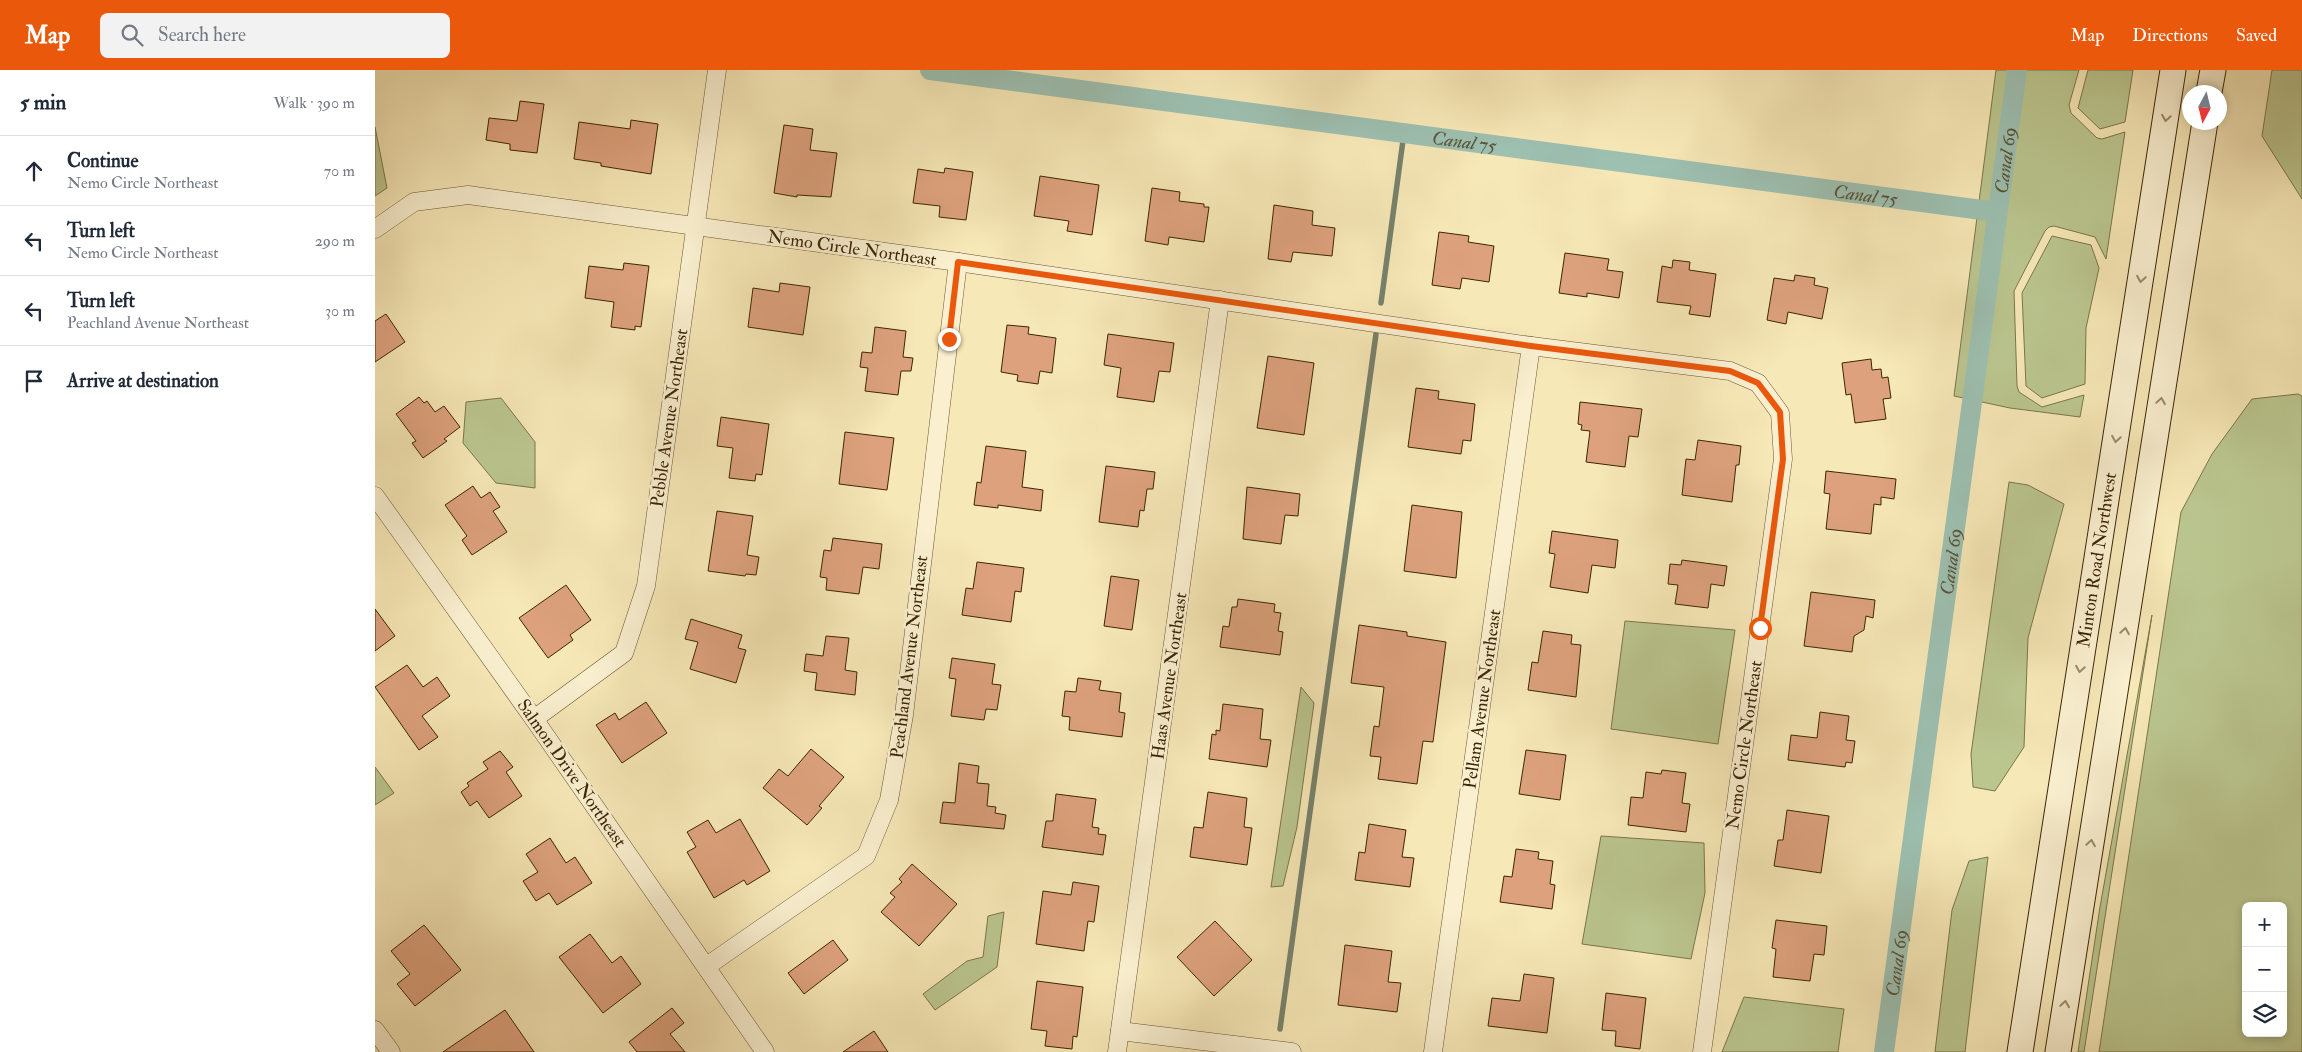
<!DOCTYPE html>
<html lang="en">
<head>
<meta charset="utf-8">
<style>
	:root { --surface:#fff; --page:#f2f2f3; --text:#1f2937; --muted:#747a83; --line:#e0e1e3; --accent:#ea580c }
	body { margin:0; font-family:"IM FELL Double Pica",serif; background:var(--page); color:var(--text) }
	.controls { position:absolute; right:15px; bottom:15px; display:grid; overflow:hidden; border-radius:8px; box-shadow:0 2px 8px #0003 }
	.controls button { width:45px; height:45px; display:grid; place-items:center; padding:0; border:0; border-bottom:1px solid var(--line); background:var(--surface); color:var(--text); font:25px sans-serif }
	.compass { position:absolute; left:1807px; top:15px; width:45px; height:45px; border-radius:50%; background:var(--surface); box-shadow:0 2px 8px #0003; rotate:187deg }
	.stop { position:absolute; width:15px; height:15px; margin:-11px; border:4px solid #ea580c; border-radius:50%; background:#fff }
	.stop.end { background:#ea580c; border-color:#fff; box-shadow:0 1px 5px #0008 }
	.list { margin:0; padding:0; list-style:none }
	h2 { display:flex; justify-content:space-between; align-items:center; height:65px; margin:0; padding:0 20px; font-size:21px }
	h2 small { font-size:16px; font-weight:400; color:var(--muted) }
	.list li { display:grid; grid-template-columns:32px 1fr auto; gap:15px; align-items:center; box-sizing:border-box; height:70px; padding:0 20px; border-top:1px solid var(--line) }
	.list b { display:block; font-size:19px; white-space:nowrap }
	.list p { margin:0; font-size:16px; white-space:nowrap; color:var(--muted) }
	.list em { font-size:16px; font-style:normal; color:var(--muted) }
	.icon { flex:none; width:28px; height:28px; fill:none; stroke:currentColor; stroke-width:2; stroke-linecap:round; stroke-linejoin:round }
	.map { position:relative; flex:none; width:1927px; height:982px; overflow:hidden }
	header { display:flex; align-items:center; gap:30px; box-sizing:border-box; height:70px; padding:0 25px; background:var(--accent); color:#fff }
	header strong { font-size:24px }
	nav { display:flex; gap:28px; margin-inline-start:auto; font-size:18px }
	.search { width:350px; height:45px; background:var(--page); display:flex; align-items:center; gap:12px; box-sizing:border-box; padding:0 18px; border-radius:8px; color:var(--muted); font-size:19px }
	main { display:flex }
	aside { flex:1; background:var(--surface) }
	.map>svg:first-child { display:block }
</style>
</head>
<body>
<header>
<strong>Map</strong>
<div class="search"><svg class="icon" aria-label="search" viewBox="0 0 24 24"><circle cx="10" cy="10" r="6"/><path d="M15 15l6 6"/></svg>Search here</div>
<nav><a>Map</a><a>Directions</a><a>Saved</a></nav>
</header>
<main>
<aside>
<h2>5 min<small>Walk · 390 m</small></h2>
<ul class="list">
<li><svg class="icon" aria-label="ahead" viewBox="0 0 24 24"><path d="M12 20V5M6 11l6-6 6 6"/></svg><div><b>Continue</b><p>Nemo Circle Northeast</p></div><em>70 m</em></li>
<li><svg class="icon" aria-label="left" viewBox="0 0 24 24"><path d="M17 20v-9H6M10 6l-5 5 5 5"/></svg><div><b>Turn left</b><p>Nemo Circle Northeast</p></div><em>290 m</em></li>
<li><svg class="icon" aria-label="left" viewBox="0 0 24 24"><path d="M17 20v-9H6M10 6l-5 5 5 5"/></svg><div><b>Turn left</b><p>Peachland Avenue Northeast</p></div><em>30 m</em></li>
<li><svg class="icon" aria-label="arrive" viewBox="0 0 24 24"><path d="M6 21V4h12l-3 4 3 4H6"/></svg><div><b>Arrive at destination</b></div></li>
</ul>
</aside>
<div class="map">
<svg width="1927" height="982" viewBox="0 0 1927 982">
	<rect width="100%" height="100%" fill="#f7e8b7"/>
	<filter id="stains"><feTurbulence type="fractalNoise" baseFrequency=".004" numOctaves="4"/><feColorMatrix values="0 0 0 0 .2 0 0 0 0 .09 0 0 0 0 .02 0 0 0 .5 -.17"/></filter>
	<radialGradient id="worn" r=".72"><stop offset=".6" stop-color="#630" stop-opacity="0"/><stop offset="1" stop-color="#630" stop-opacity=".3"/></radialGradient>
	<g fill="#bbc68f" stroke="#7c764a" fill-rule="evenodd">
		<polygon points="1621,0 1704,0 1694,35 1696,43 1722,68 1727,69 1750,62 1731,189 1720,167 1679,156 1674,157 1670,161 1639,221 1642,316 1644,322 1667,337 1709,325 1705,347 1635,338 1579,326"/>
		<polygon points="1713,0 1758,0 1750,52 1725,59 1703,38"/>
		<polygon points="1897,0 1927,0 1927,129 1887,66"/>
		<polygon points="0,57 12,118 0,126"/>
		<polygon points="1677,166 1716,175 1724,198 1711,258 1710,314 1667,328 1651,316 1647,223"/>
		<path d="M1923,324L1927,326V982H1724L1806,442L1837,384L1877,329ZM1871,836H1908V963H1871Z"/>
		<polygon points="126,328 160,372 160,418 121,413 88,373 91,332"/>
		<polygon points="1634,412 1653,415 1689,434 1653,568 1649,677 1620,721 1598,717 1596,684"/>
		<polygon points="1777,545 1709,982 1703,982 1725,837"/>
		<polygon points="1250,551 1360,560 1343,674 1236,659"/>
		<polygon points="926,617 939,633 922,757 908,816 896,817"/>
		<polygon points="0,697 19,723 0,735"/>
		<polygon points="1226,766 1329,773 1330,823 1316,889 1207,874"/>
		<polygon points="1613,787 1590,982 1560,982 1577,840 1594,791"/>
		<polygon points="629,842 622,897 560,940 548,924 592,891 608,887 613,846"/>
		<polygon points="1369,927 1469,939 1463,982 1347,982"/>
	</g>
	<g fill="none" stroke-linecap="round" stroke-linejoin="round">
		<g stroke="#77826c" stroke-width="5.5">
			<polyline points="1006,233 1029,63"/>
			<polyline points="905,959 1001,264"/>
		</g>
		<g stroke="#9dc0b1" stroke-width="20">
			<path id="s1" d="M555,0L1622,142"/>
			<path id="s2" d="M1509,982L1642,0"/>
		</g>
	</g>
	<g fill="#dda27d" stroke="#3d2605">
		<polygon points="145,31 169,34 162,83 135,80 135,74 111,70 114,48 142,51"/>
		<polygon points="256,50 283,54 276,104 226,96 226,93 199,89 204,52 255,59"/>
		<polygon points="409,55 438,59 435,80 462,83 456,127 422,125 422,127 399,123"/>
		<polygon points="570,98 598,102 591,150 564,147 565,136 538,133 543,99 569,103"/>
		<polygon points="665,106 724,115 717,165 692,161 694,151 659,146"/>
		<polygon points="777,118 805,122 804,131 829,134 829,137 834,137 829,172 794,167 793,175 770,171"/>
		<polygon points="899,135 938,141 937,155 960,158 957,186 918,182 916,192 893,189"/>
		<polygon points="1064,162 1094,166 1093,172 1119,176 1114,212 1087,208 1085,219 1057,215"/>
		<polygon points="1190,183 1234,189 1232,200 1248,202 1244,228 1212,223 1212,227 1184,223"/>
		<polygon points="1298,190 1315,192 1314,200 1341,204 1335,247 1314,244 1316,236 1282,232 1287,196 1297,198"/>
		<polygon points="249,193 274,196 266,257 260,256 260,260 236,257 239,232 210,228 214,196 248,200"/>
		<polygon points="1420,205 1440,208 1439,215 1453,218 1447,249 1413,242 1411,254 1392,250 1399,208 1419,211"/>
		<polygon points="405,213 435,217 428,265 373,257 378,218 404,222"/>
		<polygon points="11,244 30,272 0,292 0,251"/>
		<polygon points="632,255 654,257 653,264 681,268 677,303 665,301 663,314 642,311 643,305 626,302"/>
		<polygon points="500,257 531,261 528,287 538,288 536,301 526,301 523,325 490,321 493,298 485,297 487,282 497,283"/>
		<polygon points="733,264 799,273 795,302 784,301 779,332 742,327 746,298 729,295"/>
		<polygon points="893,286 939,293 929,365 882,358"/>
		<polygon points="1496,289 1497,300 1506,299 1507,308 1513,307 1516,328 1508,329 1511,349 1480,353 1476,324 1471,325 1467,293"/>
		<polygon points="1041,318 1064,321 1063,329 1100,334 1096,371 1088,370 1086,384 1033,377"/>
		<polygon points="44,327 49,333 52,331 60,342 69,336 85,357 69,369 72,371 48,388 37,373 41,371 21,344"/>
		<polygon points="1205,332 1267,339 1263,367 1254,366 1250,397 1211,392 1215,361 1206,360 1207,355 1203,354"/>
		<polygon points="346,347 394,354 387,405 381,404 380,411 354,408 358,378 342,376"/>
		<polygon points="470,362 519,368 512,420 464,414"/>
		<polygon points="1323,370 1366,376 1364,395 1361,395 1357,432 1307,425 1311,389 1320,390"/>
		<polygon points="611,376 651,381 647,417 668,420 666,441 623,435 623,438 599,435 602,412 606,413"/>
		<polygon points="731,396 780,402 778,419 772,419 769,441 765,440 763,457 724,452"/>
		<polygon points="1451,401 1521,409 1519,429 1506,427 1506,435 1499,434 1496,464 1451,459 1455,424 1449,423"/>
		<polygon points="98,416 106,428 115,422 125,437 118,441 132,462 97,485 87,470 92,466 70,435"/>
		<polygon points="872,417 925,424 923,446 910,445 906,474 868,469"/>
		<polygon points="1037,435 1087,442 1081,508 1029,501"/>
		<polygon points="342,441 378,446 372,485 384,487 381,505 371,504 370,506 333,501"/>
		<polygon points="1177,461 1243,470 1240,498 1217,495 1213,523 1175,517 1180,484 1174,483"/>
		<polygon points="458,468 507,474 504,499 488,497 484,524 451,520 452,508 445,507 449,480 456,481"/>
		<polygon points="1307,490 1352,496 1349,516 1336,514 1333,538 1300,534 1303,515 1293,514 1295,494 1306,495"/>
		<polygon points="602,492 649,498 646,522 640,521 636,552 587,545 591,518 598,519"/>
		<polygon points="736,506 764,510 757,560 729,556"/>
		<polygon points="191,515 216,550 195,565 198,570 173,588 144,548"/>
		<polygon points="1436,522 1500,530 1498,548 1491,546 1489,560 1479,566 1477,582 1429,576"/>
		<polygon points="863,529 900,534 899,542 906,543 903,561 908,562 905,585 845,577 848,556 854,557 857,537 862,537"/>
		<polygon points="0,539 20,566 0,581"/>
		<polygon points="316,549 367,565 363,578 371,580 361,613 315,599 323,572 310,569"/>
		<polygon points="984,555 1032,562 1032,566 1071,572 1058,672 1048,671 1042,714 1003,709 1006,687 995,686 999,656 1004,657 1009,617 976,613"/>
		<polygon points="1168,561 1197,565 1196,574 1206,575 1201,627 1153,620 1157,592 1163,593"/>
		<polygon points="451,566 474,568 470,600 482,602 480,625 440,620 442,603 429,601 431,584 448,586"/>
		<polygon points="577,588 620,594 617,614 626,615 622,640 611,639 609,650 576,646 581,609 574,608"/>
		<polygon points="32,595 48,617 62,607 75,626 47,646 63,667 44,680 0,617"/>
		<polygon points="703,608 726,611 724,620 746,623 744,642 750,643 747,667 694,660 695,647 687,646 690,621 701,622"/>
		<polygon points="271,632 292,663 247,693 221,655 240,643 244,650"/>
		<polygon points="848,634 888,639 885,669 896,670 892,697 834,689 837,664 841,665 841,660 845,661"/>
		<polygon points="1445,642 1474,646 1471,670 1480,671 1477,693 1471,692 1470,697 1413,690 1416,665 1442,668"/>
		<polygon points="436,679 469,707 444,736 447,738 432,755 388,718 404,699 413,706"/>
		<polygon points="1151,680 1191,685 1185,730 1144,724"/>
		<polygon points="125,681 138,697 131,702 147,726 114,748 102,731 95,736 86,722 94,716 92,713 113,699 108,692"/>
		<polygon points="584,693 604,696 602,713 614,714 612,736 621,737 620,743 631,745 629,759 565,753 568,732 580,733"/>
		<polygon points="1287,700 1311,703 1307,733 1315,734 1311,762 1253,755 1256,727 1268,728 1271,702 1286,704"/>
		<polygon points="833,722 872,728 869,757 877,758 872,795 815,787 819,757 828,758"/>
		<polygon points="681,724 721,729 717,757 724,758 723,764 731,765 728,785 667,777 671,751 678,751"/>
		<polygon points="1412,740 1454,746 1446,803 1399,796 1403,770 1408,770"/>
		<polygon points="365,749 395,801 372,815 369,810 339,828 312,782 321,777 312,762 333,750 341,763"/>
		<polygon points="994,754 1031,760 1027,787 1039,788 1035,817 980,810 984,782 990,783"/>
		<polygon points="175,768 191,793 200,787 217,813 182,835 174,823 161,831 148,811 163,802 151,784"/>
		<polygon points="1141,779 1164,782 1163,789 1178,791 1175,814 1180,815 1177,839 1125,832 1129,806 1137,807"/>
		<polygon points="537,794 582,834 544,876 506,842 520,827 515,823 527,812 524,809"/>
		<polygon points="698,812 724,816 719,852 713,851 709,881 661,874 668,821 696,825"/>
		<polygon points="1401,850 1452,856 1449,885 1439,884 1435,911 1398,907 1401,879 1397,878"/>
		<polygon points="840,851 877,890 839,926 802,887"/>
		<polygon points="49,855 86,900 40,936 22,914 35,904 16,881"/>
		<polygon points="215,864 237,893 246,886 266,914 228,943 184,887"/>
		<polygon points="458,870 473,890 429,924 413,903"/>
		<polygon points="970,875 1017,881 1013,912 1026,913 1022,942 963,935"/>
		<polygon points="1149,904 1179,908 1172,963 1113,956 1117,928 1145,931"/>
		<polygon points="662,911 708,917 702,967 698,966 697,979 670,976 672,961 656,959"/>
		<polygon points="1231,923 1271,928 1265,979 1240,976 1241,961 1227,960"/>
		<polygon points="297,938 309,953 295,964 310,982 262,982 254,972"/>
		<polygon points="130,940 159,982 68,982"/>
		<polygon points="499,961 513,982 468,982"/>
	</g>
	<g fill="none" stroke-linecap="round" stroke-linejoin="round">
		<defs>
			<g id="street">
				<polyline points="0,159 39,132 93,125 583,192 1156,276 1355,301 1383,313 1405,343 1408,389 1327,982"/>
				<polyline points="0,426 159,649 390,982"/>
				<polyline points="159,649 249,583 271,516 342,0"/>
				<polyline points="332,896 491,786 514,730 529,645 583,192"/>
				<polyline points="0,960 16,982"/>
				<polyline points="745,961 917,982"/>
				<polyline points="742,982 845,230"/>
				<polyline points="1058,982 1156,276"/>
			</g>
			<g id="secondary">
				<polyline points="1834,22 1838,0"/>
				<path id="s3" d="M1645,982L1798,0"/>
				<polyline points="1683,982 1830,52"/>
			</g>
		</defs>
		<use href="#street" stroke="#6c5632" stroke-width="19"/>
		<use href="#secondary" stroke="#3d2605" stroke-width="27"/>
		<use href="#street" stroke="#faf0d0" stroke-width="18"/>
		<use href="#secondary" stroke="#faf0d0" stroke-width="25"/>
	</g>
	<defs><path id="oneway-chevron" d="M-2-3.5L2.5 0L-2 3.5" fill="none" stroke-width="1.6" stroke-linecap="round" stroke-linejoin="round" transform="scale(1.25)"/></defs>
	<g stroke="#9c8b6a">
		<use href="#oneway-chevron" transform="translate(1791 48) rotate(99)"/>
		<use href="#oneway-chevron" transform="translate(1766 209) rotate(99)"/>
		<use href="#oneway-chevron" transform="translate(1786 331) rotate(-81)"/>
		<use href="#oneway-chevron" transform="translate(1741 369) rotate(99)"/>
		<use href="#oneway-chevron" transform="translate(1750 561) rotate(-81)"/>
		<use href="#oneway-chevron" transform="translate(1705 599) rotate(99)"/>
		<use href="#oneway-chevron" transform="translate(1716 773) rotate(-81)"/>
		<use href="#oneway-chevron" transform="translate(1690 934) rotate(-81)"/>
	</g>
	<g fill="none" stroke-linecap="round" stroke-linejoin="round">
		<polyline stroke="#ea580c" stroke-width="6" points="574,269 583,192 1156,276 1355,301 1383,313 1405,342 1408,389 1385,558"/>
	</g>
	<g text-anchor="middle" stroke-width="5" stroke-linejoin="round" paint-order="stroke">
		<g font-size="18" fill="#3d2605" stroke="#faf0d0">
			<text transform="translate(477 178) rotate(8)" y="6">Nemo Circle Northeast</text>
			<text transform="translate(294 348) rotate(-82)" y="6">Pebble Avenue Northeast</text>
			<text dy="6" stroke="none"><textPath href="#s3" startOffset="498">Minton Road Northwest</textPath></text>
			<text transform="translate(534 587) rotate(-83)" y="6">Peachland Avenue Northeast</text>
			<text transform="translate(794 606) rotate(-82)" y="6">Haas Avenue Northeast</text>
			<text transform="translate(1107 629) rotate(-82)" y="6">Pellam Avenue Northeast</text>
			<text transform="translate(1369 675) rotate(-82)" y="6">Nemo Circle Northeast</text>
			<text transform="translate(197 703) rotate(55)" y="6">Salmon Drive Northeast</text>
		</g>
		<g font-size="19" font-style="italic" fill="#5a5439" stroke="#faf0d0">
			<text dy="7" stroke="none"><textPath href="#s1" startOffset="539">Canal 75</textPath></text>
			<text dy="7" stroke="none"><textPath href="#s2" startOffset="900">Canal 69</textPath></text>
			<text dy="7" stroke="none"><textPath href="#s1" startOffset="944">Canal 75</textPath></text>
			<text dy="7" stroke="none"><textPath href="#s2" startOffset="495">Canal 69</textPath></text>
			<text dy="7" stroke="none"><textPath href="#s2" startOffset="90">Canal 69</textPath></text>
		</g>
	</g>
	<rect width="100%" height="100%" filter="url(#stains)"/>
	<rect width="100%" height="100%" fill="url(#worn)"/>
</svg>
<div class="controls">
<button>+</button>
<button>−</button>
<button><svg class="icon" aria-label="layers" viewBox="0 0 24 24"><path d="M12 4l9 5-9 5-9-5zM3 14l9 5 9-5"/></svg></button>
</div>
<svg class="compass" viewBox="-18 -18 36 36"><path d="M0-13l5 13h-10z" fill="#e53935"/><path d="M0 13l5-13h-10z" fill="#747a83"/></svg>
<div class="stop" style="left:1385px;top:558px"></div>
<div class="stop end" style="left:574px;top:269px"></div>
</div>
</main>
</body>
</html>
